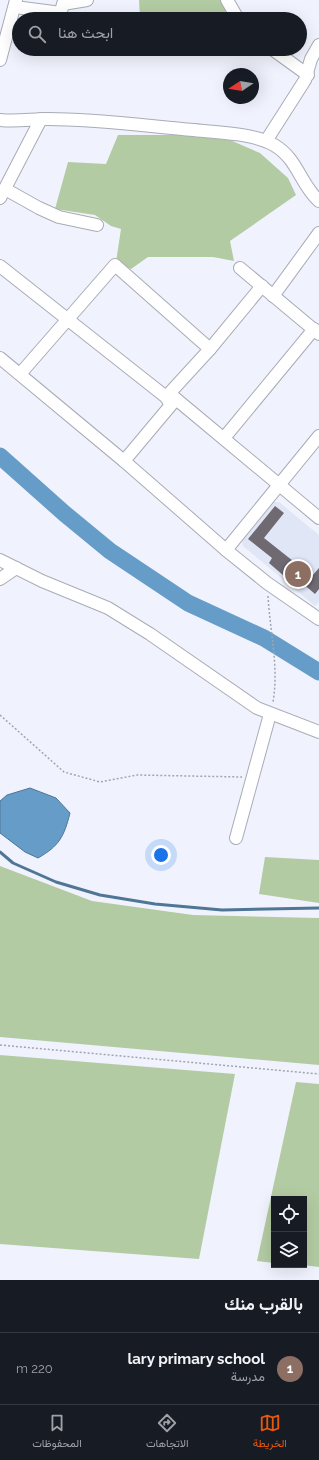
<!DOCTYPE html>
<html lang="ar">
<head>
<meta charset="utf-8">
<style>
	:root { --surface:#171b24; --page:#242831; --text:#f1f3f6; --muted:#9ea1a6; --line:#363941; --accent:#ea580c }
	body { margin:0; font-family:Raleway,Vazirmatn,sans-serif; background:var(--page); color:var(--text); direction:rtl }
	.controls { position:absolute; right:12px; bottom:12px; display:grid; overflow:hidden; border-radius:0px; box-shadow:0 4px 16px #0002 }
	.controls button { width:36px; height:36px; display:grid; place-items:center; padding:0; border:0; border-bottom:1px solid var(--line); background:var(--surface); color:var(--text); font:20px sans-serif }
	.compass { position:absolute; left:223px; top:68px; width:36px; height:36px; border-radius:50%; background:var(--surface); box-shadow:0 4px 16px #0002; rotate:258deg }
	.you { position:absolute; left:161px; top:855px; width:14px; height:14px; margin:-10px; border:3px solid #fff; border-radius:50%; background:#1a73e8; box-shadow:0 0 0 6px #1a73e833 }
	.badge { display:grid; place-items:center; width:26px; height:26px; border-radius:50%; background:var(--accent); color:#fff; font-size:13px; font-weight:700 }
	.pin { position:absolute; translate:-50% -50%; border:2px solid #fff; box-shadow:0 1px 4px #0006 }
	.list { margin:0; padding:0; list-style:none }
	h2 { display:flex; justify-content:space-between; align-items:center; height:52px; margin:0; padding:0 16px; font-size:17px }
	h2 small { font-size:13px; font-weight:400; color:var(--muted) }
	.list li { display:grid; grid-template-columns:26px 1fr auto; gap:12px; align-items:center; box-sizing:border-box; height:72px; padding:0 16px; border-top:1px solid var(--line) }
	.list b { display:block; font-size:15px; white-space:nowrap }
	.list p { margin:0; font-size:13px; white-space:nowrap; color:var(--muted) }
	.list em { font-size:13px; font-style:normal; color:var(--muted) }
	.icon { flex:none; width:22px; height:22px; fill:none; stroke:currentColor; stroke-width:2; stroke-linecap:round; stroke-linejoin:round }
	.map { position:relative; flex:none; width:319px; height:1280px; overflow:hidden; direction:ltr }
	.search { position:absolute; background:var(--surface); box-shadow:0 4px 16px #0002; left:12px; right:12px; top:12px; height:44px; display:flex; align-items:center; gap:10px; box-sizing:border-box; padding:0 14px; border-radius:22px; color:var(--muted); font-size:15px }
	.sheet { height:124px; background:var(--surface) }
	nav { display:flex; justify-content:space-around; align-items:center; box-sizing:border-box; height:56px; border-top:1px solid var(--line); background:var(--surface); font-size:11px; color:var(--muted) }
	nav a { display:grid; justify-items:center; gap:2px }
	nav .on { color:var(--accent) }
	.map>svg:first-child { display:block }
</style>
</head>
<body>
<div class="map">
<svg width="319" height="1280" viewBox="0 0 319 1280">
	<rect width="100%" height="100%" fill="#f0f3fd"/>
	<polygon fill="#e1e6f7" points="272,502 279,502 319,535 319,602 315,606 243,546 242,540"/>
	<g fill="#b3cba3">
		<polygon points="139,0 222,0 225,7 226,14 219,19 140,18"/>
		<polygon points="118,135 178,135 230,140 260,153 288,178 296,195 230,241 234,261 213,257 148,257 131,269 116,262 121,229 111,226 95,215 55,209 68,162 106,164"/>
		<polygon points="265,857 319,860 319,903 259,894"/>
		<polygon points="0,866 92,901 193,915 319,918 319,1065 0,1037"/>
		<polygon points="0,1055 235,1074 199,1259 0,1244"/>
		<polygon points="296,1082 319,1084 319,1267 302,1265 304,1265 304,1199 274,1199 274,1263 257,1261"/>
	</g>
	<path fill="#669cc8" stroke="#507696" d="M30,788L56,798L70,813C64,837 59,846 38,858L25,852L0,833V801L7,795Z"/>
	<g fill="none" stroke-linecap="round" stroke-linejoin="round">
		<polyline stroke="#507696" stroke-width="3" points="0,852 13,863 56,882 100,895 155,904 222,910 319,908"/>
		<polyline stroke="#669cc8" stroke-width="17" points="0,456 65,514 110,551 188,603 264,638 319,672"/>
	</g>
	<polygon fill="#6f6971" points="275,506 284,513 264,538 312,576 319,568 319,589 315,594 288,571 284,576 269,563 272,558 248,539"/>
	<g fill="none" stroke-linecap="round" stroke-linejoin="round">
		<defs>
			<g id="minor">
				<polyline points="227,0 238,19"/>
				<polyline points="15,7 61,13"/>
				<polyline points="59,19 63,4 87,0"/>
				<polyline points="272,49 308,75"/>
				<polyline points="0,60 16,0"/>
				<path d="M0,120C16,122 32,119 48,119C96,119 147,126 194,130C217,133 254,133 274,145C298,159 300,184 319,201"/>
				<polyline points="266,141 305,80 311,59 319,45"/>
				<polyline points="5,189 39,208 59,217 97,225"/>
				<polyline points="0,198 41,119"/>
				<polyline points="0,266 166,397 176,399 319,518"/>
				<polyline points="240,268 319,334"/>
				<polyline points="273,296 319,233"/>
				<polyline points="0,358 124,461 226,550 267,583 319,619"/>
				<polyline points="20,374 115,265 210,349"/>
				<polyline points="169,402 166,397 210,349 262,286"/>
				<polyline points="224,438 314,329"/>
				<polyline points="124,461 176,399"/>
				<polyline points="226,550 319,436"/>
				<polyline points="0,560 42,581 108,608 150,634 257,708 319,732"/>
				<polyline points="0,579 16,568"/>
				<polyline points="236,838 270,714"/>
			</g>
		</defs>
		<use href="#minor" stroke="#a9acb6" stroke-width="14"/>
		<g stroke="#a3a5ad" stroke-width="1.5" stroke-dasharray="2 2" stroke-linecap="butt">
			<path d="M268,596C270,632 279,667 273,702"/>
			<polyline points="0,715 64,772 100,782 137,775 242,777"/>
			<polyline points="0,1045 319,1074"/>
		</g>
		<use href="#minor" stroke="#fff" stroke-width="12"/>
	</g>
</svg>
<div class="controls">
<button><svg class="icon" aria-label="locate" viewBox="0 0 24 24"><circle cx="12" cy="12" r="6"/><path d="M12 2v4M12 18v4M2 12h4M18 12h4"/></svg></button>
<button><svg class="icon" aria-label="layers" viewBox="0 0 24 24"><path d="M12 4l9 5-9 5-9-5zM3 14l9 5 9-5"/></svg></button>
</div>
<svg class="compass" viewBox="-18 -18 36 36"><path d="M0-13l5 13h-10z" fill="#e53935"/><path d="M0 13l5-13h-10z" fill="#9ea1a6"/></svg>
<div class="you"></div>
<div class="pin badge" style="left:298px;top:574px;background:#8d6e63">1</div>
<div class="search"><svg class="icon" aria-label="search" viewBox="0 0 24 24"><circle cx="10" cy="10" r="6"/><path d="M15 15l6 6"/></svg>ابحث هنا</div>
</div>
<section class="sheet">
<h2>بالقرب منك<small></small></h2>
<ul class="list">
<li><span class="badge" style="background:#8d6e63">1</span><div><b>lary primary school</b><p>مدرسة</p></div><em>220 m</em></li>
</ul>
</section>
<nav>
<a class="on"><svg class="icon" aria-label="map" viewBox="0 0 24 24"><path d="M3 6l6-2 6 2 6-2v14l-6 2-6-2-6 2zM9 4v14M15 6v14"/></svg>الخريطة</a>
<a><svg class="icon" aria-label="directions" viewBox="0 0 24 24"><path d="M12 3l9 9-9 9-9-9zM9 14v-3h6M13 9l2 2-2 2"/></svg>الاتجاهات</a>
<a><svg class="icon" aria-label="saved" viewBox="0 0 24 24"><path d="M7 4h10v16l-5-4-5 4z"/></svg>المحفوظات</a>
</nav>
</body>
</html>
